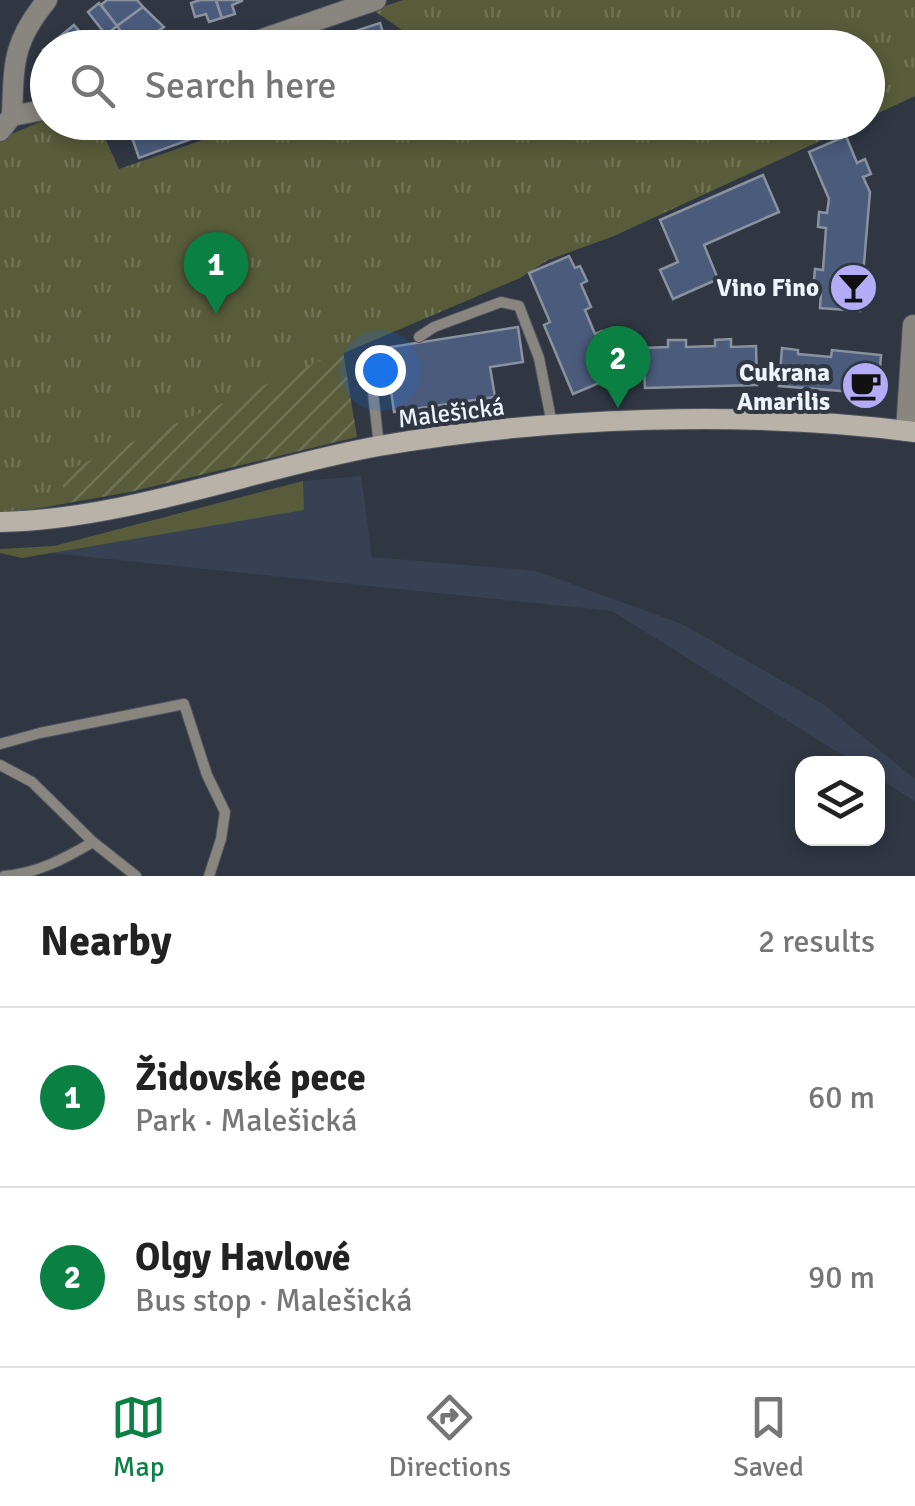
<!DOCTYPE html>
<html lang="en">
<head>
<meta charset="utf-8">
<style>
	:root { --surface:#fff; --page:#f2f2f2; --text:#222; --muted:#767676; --line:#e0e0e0; --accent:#0b8043 }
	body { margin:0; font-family:Signika,sans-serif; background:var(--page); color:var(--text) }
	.controls { position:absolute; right:30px; bottom:30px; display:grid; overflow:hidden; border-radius:20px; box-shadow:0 5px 15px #0003 }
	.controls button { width:90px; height:90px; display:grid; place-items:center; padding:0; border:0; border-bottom:2px solid var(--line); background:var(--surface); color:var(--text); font:50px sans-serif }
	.you { position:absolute; left:380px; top:370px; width:35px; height:35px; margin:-25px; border:8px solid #fff; border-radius:50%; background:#1a73e8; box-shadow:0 0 0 15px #1a73e833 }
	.badge { display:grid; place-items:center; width:65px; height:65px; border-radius:50%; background:var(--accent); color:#fff; font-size:32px; font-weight:700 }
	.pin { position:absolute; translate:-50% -82px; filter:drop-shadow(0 2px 5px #0008) }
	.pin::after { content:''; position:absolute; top:52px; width:35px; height:30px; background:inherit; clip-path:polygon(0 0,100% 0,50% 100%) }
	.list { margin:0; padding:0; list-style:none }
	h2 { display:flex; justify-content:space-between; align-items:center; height:130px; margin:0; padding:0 40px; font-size:42px }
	h2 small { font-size:32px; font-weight:400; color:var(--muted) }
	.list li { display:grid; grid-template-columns:65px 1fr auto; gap:30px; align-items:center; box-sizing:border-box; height:180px; padding:0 40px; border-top:2px solid var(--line) }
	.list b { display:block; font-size:38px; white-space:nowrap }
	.list p { margin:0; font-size:32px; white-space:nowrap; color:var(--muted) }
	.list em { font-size:32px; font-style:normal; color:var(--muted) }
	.icon { flex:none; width:55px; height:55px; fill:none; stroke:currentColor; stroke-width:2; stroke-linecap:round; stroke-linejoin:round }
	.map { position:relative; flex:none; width:915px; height:876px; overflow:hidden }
	.search { position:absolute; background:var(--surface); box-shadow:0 5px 15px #0003; left:30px; right:30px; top:30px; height:110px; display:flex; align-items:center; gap:25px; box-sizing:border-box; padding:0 35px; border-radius:55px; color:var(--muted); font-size:38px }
	.sheet { height:490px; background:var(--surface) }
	nav { display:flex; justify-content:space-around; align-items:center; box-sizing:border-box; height:140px; border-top:2px solid var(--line); background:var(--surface); font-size:28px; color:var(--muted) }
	nav a { display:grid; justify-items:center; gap:5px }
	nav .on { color:var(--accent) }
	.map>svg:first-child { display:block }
</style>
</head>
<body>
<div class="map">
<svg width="915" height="876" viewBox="0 0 915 876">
	<defs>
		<pattern id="park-tufts" width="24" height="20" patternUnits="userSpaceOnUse" patternTransform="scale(2.5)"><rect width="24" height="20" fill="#585c3a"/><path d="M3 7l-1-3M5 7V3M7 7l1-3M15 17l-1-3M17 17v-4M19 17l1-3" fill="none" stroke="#707457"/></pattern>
		<pattern id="garden-furrows" width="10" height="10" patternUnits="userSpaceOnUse" patternTransform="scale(2.5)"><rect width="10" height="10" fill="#585c3a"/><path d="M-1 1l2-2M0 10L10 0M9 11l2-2" fill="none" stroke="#707457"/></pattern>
	</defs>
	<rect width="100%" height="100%" fill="#303743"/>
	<polygon fill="#374153" points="361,476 372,557 536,571 682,624 823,704 915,779 915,801 878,778 878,764 855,763 612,611 12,549 54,546 303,481"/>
	<polygon fill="#585c3a" points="303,481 304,510 22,558 0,553 0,549 54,546"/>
	<g fill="url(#park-tufts)">
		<polygon points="403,0 915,0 915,96 868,118 868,48 410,47 405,32 373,10"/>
		<polygon points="47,119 48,122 98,123 119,169 252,123 859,123 614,236 548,260 520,278 60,474 68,503 25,511 0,512 0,139"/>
	</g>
	<polygon fill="url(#garden-furrows)" points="343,351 357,437 130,492 68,503 59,474"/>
	<g fill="#4a5b7b" stroke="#8a92a0" stroke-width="2.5">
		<polygon points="107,0 137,0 143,7 117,26 101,5"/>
		<polygon points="200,0 216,0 222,18 209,22 206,14 195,17 191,3"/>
		<polygon points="216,0 242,0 242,1 232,5 235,14 222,18"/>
		<polygon points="99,3 117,26 106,35 88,12"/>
		<polygon points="143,7 164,27 133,48 117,26"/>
		<polygon points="380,23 387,45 394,43 395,47 303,48"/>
		<polygon points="74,25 86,39 76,48 48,48 48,55 43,50"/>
		<polygon points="138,122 238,122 139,158 128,126"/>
		<polygon points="846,136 857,163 865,159 871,174 863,177 870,192 860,311 820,308 821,291 813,291 815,269 823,270 826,228 818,227 819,212 827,213 829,199 809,152"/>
		<polygon points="763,175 779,212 704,245 718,279 673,299 660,270 678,262 660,220"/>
		<polygon points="569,256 575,268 580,266 587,281 581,284 591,307 585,310 595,334 602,331 607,345 601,347 613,377 573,394 544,325 550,322 529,273"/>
		<polygon points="518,327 523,362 490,367 495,397 394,412 390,383 382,384 378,349"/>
		<polygon points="731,339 731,347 756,346 757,385 645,388 644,370 641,370 643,348 668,347 668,340 686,340 686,347 715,346 715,340"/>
		<polygon points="782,348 798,350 798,354 831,357 832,350 881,355 878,394 779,386"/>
	</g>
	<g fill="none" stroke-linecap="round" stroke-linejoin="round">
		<defs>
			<g id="lane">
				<polyline points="419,337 434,327 501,302 519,306 539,358 552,424"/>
				<polyline points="378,368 371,375 379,446"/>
				<polyline points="0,744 40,733 184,704 207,775 225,812 221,839 209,876"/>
				<polyline points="0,765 32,782 93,842"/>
				<path d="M4,876C38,873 64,859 93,842L136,876"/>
			</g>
			<g id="street">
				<polyline points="236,48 376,0"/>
				<path d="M12,116C14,63 12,43 47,0"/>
				<polyline points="0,131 12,116 48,109"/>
				<polyline points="906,431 913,325"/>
			</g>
			<path id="secondary" d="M0,522C125,520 256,468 379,446C545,417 748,410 915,432"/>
		</defs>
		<use href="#lane" stroke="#4f5560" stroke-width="12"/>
		<use href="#street" stroke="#4f5560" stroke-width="22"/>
		<use href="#secondary" stroke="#4f5560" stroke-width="22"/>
		<use href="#lane" stroke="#89857f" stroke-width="10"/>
		<use href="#street" stroke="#89857f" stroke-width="20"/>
		<use href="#secondary" stroke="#b8b2a8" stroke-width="20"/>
	</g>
	<defs>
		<symbol id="bar-disc" viewBox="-11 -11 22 22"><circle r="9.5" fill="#b5acf8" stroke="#303743"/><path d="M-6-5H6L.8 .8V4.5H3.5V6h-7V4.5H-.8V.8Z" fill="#111"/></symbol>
		<symbol id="cafe-disc" viewBox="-11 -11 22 22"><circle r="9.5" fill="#b5acf8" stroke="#303743"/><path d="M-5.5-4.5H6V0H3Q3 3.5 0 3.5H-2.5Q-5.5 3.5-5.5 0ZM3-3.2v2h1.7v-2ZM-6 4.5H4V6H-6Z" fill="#111"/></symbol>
	</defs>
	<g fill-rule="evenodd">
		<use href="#bar-disc" x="826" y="260" width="55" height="55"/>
		<use href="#cafe-disc" x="838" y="358" width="55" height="55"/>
	</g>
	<g text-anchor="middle" stroke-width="8" stroke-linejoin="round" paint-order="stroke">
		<g font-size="25" font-weight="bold" fill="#eff3fb" stroke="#303743" text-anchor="end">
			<text x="819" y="296">Vino Fino</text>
			<text x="830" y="381">Cukrana<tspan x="830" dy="29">Amarilis</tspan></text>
		</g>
		<g font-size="25" fill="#eff3fb" stroke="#303743">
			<text transform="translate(451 412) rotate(-7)" y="9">Malešická</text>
		</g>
	</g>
</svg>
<div class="controls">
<button><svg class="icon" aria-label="layers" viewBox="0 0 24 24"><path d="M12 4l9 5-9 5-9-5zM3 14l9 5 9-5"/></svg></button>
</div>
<div class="you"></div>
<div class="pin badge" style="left:216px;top:314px">1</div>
<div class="pin badge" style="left:618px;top:408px">2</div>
<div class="search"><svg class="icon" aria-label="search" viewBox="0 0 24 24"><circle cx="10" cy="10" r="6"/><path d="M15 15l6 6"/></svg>Search here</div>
</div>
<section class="sheet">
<h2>Nearby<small>2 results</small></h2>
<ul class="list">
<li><span class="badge">1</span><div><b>Židovské pece</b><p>Park · Malešická</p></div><em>60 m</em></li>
<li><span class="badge">2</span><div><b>Olgy Havlové</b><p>Bus stop · Malešická</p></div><em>90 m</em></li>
</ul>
</section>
<nav>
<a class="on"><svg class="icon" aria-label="map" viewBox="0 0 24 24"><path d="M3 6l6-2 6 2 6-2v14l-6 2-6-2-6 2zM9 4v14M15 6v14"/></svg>Map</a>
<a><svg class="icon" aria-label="directions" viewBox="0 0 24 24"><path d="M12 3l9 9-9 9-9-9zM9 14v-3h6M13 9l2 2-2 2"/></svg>Directions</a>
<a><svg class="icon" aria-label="saved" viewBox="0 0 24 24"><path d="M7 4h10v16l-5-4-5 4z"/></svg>Saved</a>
</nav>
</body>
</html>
